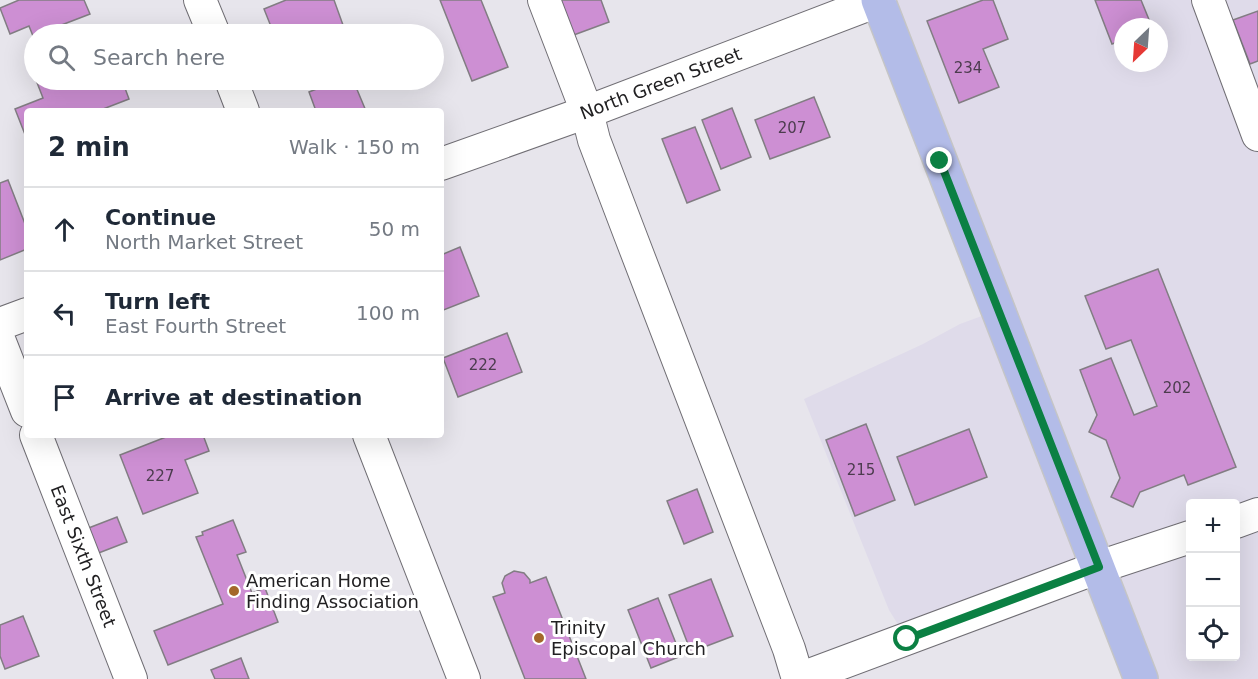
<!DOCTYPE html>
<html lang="en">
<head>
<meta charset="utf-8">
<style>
	:root { --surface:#fff; --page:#f2f2f3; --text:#1f2937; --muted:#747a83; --line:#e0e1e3 }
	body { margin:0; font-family:"DejaVu Sans",sans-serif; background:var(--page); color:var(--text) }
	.controls { position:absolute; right:18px; bottom:18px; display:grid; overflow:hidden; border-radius:6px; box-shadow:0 6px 24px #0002 }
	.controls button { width:54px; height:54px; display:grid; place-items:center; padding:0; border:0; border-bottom:2px solid var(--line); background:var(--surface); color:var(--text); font:30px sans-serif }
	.compass { position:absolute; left:1114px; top:18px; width:54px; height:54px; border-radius:50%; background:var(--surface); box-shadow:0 6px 24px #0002; rotate:205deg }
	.stop { position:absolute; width:18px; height:18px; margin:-14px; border:4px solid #0b8043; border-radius:50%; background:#fff }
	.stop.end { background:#0b8043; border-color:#fff; box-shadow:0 2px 6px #0008 }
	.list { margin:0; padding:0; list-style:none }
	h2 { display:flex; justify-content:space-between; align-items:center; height:78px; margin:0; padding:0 24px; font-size:26px }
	h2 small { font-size:20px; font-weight:400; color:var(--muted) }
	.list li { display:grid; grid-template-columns:39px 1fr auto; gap:18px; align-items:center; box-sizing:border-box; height:84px; padding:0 24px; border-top:2px solid var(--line) }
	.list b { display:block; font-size:22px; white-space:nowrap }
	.list p { margin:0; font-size:20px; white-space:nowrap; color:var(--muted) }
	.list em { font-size:20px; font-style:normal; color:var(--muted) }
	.icon { flex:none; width:33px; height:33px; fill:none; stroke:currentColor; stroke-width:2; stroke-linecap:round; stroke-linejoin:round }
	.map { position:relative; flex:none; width:1258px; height:679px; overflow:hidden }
	.search { position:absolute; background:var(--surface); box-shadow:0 6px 24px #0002; left:24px; top:24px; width:420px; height:66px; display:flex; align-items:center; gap:15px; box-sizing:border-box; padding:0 21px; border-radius:33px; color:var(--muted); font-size:22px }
	.panel { position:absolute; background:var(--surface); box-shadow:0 6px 24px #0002; left:24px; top:108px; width:420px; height:330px; border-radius:6px }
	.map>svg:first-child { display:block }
</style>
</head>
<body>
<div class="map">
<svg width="1258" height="679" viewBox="0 0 1258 679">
	<rect width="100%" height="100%" fill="#e7e5ec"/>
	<path fill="#dfdbea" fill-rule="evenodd" d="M878,0H1258V679H1141L1098,568L907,639L889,610L804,399L923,344L960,324L998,310ZM1123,27H1159V63H1123ZM1190,504H1236V656H1190Z"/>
	<g fill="#cd8fd3" stroke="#827d83" stroke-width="1.5">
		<polygon points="19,0 84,0 90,14 33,36 29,26 10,34 0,8"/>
		<polygon points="286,0 334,0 343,25 319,34 308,34 305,27 287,34 274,34 264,9"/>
		<polygon points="440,0 481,0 508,67 472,81"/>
		<polygon points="557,0 601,0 609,22 571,36"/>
		<polygon points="983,0 993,0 1008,39 983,49 999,87 959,103 927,21"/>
		<polygon points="1095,0 1141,0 1152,27 1123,27 1123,40 1112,44"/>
		<polygon points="1258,11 1258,61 1250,64 1233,20"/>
		<polygon points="36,80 122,80 129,99 98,111 27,111 26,137 15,109 43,98"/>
		<polygon points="316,80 353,80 366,111 316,111 309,92 319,88"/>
		<polygon points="814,97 830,137 770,159 755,120"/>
		<polygon points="732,108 751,157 721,169 702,120"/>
		<polygon points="695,127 720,190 687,203 662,139"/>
		<polygon points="8,180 27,229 27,249 0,260 0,183"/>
		<polygon points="460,247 479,296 441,311 441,255"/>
		<polygon points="1158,269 1236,467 1188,485 1184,475 1140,492 1133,507 1111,497 1120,478 1106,440 1089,432 1097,415 1080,370 1111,358 1134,415 1157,406 1131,340 1106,349 1085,296"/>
		<polygon points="507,333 522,372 458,397 443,358"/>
		<polygon points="866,424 895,500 855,516 826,440"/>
		<polygon points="969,429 987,477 915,505 897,457"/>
		<polygon points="171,435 203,435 209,451 185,460 198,493 143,514 120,455"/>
		<polygon points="697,489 713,532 684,544 667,501"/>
		<polygon points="117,517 127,542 96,554 86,529"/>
		<polygon points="233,520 246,552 237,555 252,593 265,588 278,622 168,665 154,631 223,604 196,537 203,535 202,532"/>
		<polygon points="514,571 524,573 530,580 530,583 546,577 586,679 525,679 493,597 505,593 502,583 505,576"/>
		<polygon points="711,579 733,636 691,652 669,595"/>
		<polygon points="658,598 681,656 651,668 628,610"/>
		<polygon points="23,616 39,656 5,669 0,656 0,625"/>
		<polygon points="241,658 249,679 215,679 211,670"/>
	</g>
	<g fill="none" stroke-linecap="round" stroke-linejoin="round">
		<defs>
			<g id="minor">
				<polyline points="200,0 214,34"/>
				<polyline points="544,0 587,112 594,140 629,232 789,649 798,679"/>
				<polyline points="1208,0 1258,135"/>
				<polyline points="231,80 243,111"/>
				<path id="s1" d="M441,164L587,112L880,0"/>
				<polyline points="0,324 27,314"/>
				<polyline points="0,342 27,411"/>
				<path id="s2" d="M36,435L131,679"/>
				<polyline points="369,435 464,679"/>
				<polyline points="1236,522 1258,514"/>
				<polyline points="799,679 1099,567 1190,537"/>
			</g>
			<polyline id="major" points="878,0 1141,679"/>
		</defs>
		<use href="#minor" stroke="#706e74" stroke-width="34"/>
		<use href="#major" stroke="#c5c5c6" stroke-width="36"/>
		<use href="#minor" stroke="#fff" stroke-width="32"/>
		<use href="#major" stroke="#b3bce8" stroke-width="33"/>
	</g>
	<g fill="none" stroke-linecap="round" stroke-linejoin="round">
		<polyline stroke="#0b8043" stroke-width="8" points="907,639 1099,567 940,161"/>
	</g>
	<g fill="#a4672a" stroke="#fff" stroke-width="2">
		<circle cx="234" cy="591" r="6"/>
		<circle cx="539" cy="638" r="6"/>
	</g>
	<g text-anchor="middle" stroke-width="6" stroke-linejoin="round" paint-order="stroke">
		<g font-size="15" fill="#4c3c4e">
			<text x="968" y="73">234</text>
			<text x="792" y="133">207</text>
			<text x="483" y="370">222</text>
			<text x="1177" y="393">202</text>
			<text x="861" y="475">215</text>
			<text x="160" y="481">227</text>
		</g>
		<g font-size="18" fill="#212022" stroke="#fff">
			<text dy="6" stroke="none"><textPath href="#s1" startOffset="234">North Green Street</textPath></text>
			<text dy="6" stroke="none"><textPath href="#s2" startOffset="130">East Sixth Street</textPath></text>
		</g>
		<g font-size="18" fill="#212022" stroke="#fff" text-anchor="start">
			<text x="246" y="587">American Home<tspan x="246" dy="21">Finding Association</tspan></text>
			<text x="551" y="634">Trinity<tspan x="551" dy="21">Episcopal Church</tspan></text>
		</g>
	</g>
</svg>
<div class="controls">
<button>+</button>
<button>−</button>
<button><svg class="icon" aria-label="locate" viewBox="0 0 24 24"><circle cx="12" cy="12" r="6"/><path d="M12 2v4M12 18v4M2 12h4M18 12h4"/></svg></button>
</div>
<svg class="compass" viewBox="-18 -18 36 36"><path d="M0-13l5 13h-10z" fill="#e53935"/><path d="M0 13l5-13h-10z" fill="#747a83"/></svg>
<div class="stop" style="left:907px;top:639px"></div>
<div class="stop end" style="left:940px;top:161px"></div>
<div class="search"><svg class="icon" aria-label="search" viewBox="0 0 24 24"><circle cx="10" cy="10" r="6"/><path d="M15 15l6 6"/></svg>Search here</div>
<section class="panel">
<h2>2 min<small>Walk · 150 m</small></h2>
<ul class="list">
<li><svg class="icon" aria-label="ahead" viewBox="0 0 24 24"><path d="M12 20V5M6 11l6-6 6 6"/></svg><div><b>Continue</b><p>North Market Street</p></div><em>50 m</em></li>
<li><svg class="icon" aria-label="left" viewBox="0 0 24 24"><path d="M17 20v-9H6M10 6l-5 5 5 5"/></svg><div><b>Turn left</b><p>East Fourth Street</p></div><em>100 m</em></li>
<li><svg class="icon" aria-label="arrive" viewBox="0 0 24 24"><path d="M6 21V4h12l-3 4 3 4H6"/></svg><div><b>Arrive at destination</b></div></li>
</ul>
</section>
</div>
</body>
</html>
